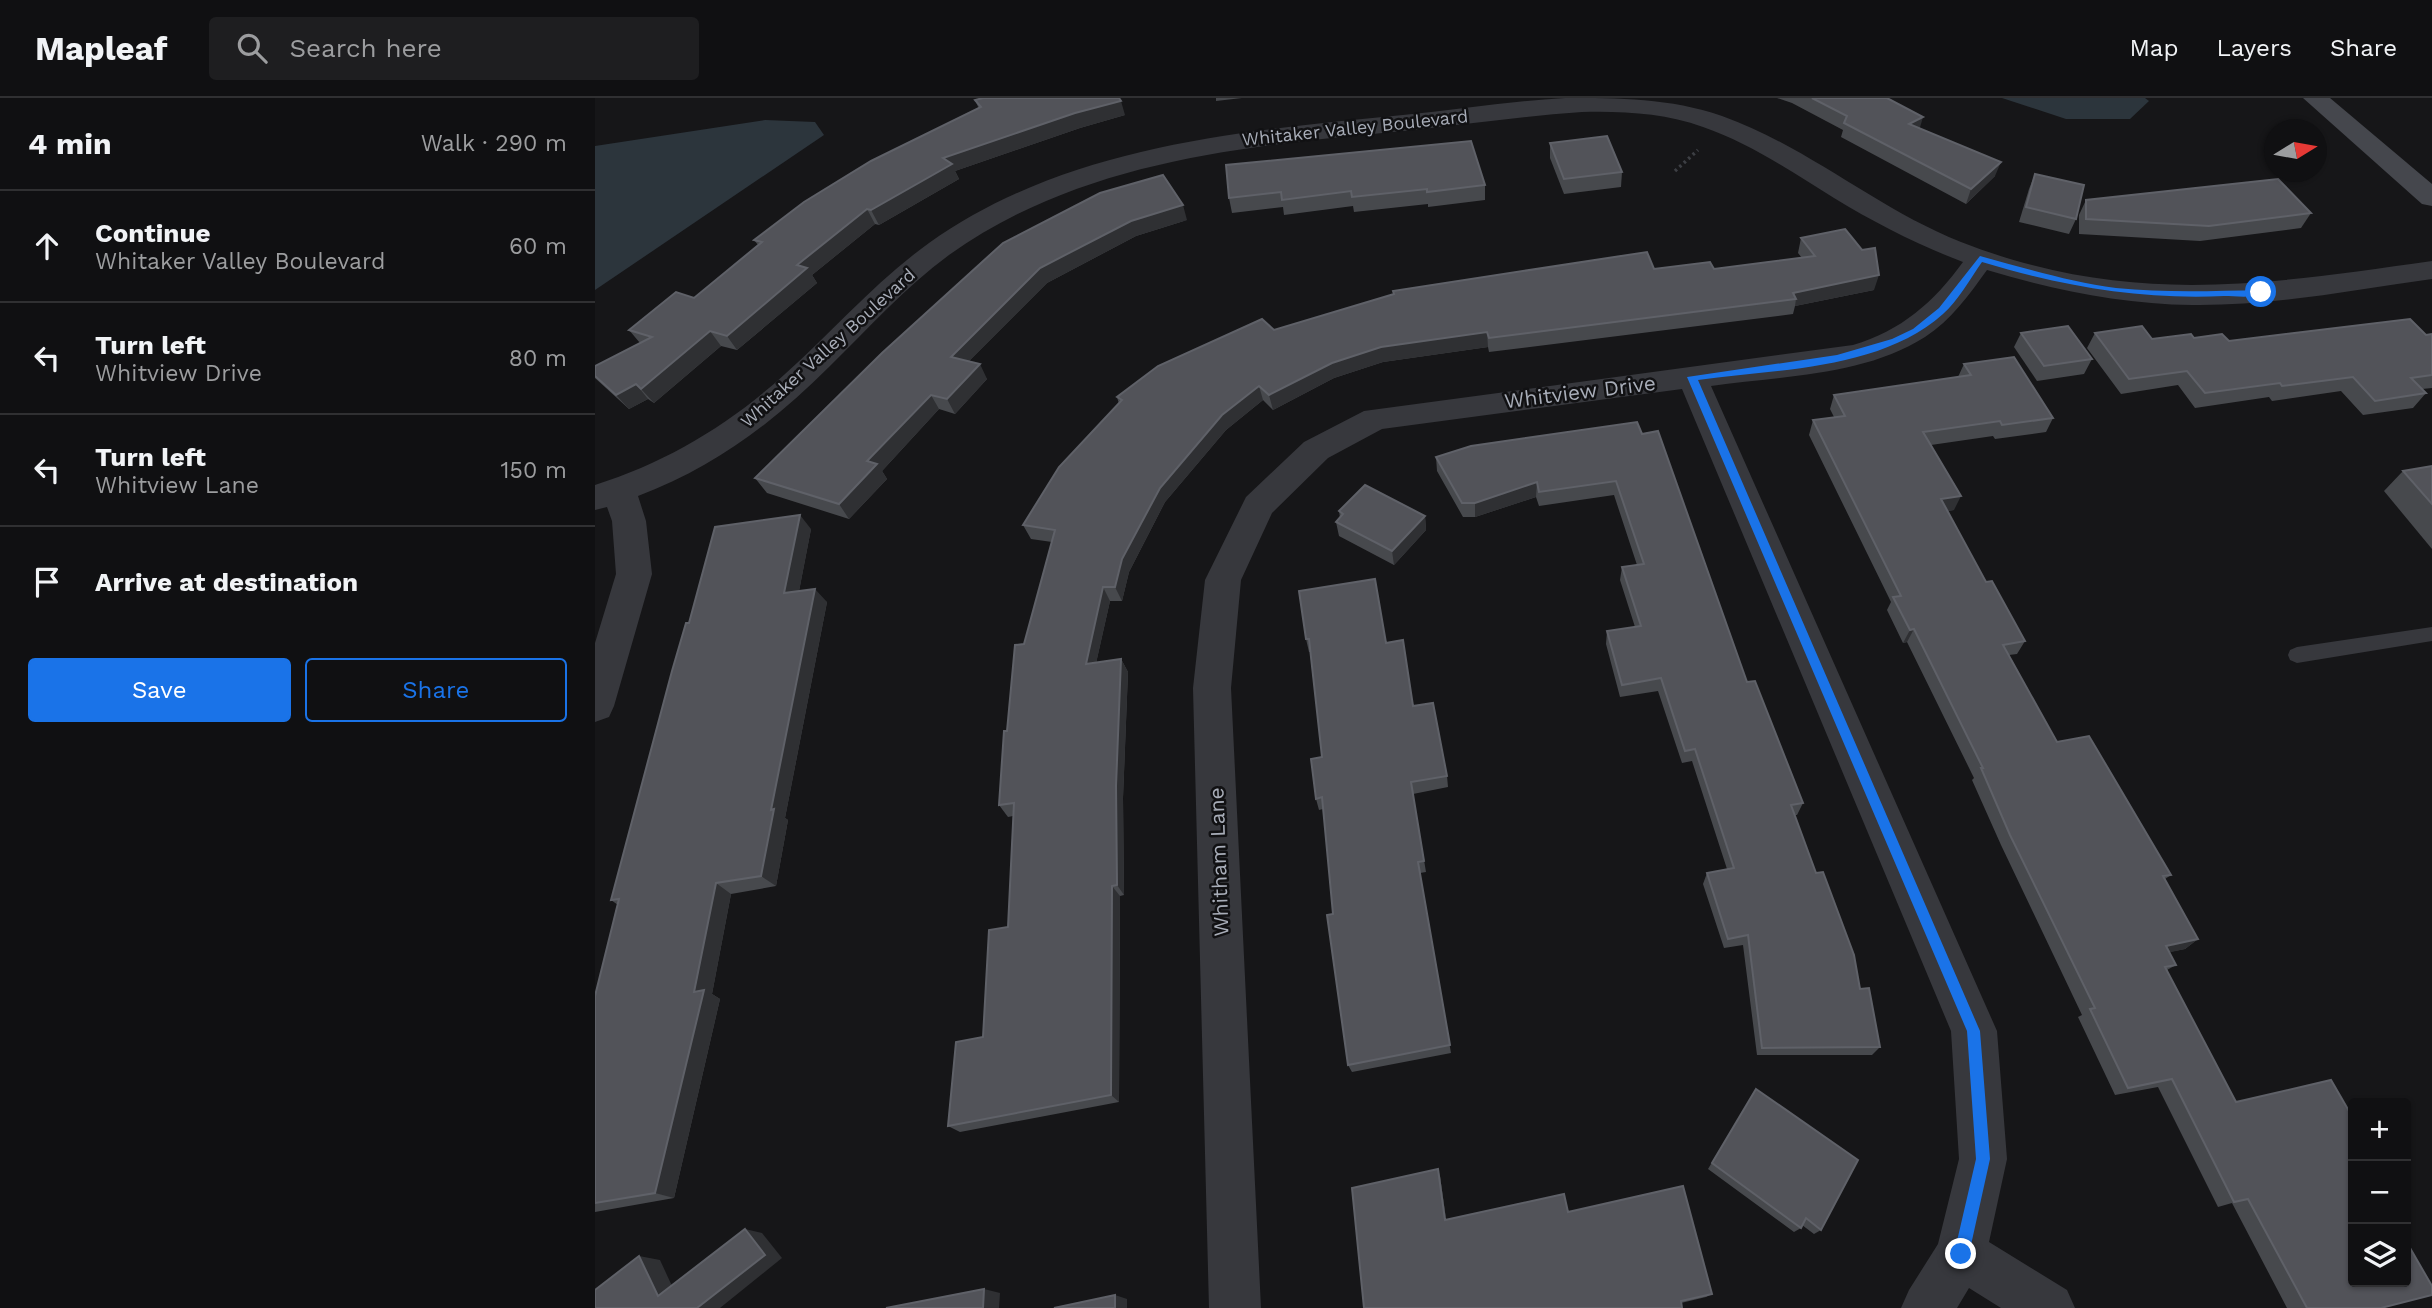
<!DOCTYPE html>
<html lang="en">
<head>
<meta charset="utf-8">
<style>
	:root { --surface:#101012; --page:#1e1e20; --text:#f1f3f6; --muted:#9c9d9f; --line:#303032; --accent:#1a73e8 }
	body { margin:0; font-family:"Work Sans",sans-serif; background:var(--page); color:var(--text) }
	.controls { position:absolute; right:21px; bottom:21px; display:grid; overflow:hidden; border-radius:7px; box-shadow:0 2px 5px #0004 }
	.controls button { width:63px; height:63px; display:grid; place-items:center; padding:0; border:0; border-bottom:2px solid var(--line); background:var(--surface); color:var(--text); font:35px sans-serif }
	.compass { position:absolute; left:1669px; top:21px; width:63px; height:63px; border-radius:50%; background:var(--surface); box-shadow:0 2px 5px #0004; rotate:79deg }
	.stop { position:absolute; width:21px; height:21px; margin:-16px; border:5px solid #1a73e8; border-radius:50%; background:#fff }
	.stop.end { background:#1a73e8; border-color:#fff; box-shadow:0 2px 7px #0008 }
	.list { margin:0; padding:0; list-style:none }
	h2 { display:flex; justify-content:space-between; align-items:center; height:91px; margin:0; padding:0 28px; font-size:30px }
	h2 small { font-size:23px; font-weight:400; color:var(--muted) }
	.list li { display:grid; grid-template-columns:46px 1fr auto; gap:21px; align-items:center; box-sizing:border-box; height:112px; padding:0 28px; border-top:2px solid var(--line) }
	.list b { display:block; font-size:26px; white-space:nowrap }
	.list p { margin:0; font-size:23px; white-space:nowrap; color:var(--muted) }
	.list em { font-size:23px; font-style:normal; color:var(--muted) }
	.actions { display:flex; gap:14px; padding:21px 28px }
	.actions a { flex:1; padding:16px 0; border:2px solid var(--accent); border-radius:7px; text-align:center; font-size:24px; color:var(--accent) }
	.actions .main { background:var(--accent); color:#fff }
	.icon { flex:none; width:38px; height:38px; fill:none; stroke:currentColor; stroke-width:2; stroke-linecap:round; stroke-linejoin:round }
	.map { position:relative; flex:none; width:1837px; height:1210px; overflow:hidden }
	header { display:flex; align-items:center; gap:42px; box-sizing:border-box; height:98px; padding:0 35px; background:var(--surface); border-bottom:2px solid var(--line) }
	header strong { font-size:33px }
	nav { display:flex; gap:38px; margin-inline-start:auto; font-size:24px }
	.search { width:490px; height:63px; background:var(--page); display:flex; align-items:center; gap:18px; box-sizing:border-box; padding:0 24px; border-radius:7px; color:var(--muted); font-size:26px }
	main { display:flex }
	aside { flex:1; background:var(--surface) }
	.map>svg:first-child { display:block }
</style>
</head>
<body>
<header>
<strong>Mapleaf</strong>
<div class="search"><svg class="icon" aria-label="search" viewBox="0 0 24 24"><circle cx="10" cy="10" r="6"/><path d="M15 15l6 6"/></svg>Search here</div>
<nav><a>Map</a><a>Layers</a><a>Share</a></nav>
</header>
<main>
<aside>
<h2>4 min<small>Walk · 290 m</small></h2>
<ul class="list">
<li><svg class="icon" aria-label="ahead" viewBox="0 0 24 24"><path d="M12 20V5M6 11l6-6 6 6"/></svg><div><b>Continue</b><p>Whitaker Valley Boulevard</p></div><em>60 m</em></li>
<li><svg class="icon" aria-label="left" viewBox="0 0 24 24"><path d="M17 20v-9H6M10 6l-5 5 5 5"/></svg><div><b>Turn left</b><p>Whitview Drive</p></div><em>80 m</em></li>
<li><svg class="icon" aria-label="left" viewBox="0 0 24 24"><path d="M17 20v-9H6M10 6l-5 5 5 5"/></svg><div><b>Turn left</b><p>Whitview Lane</p></div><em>150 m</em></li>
<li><svg class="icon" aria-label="arrive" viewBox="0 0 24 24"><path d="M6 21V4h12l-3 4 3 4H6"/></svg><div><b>Arrive at destination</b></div></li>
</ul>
<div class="actions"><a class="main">Save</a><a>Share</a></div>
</aside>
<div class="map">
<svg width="1837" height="1210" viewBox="0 0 1837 1210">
	<rect width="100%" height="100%" fill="#161618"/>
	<g fill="#2c353c">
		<polygon points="1407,0 1550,0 1554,3 1535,21 1471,21"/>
		<polygon points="170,22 220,24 229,37 0,192 0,48"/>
	</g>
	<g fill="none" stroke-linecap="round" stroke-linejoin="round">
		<polyline stroke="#3d3f44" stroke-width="3.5" stroke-dasharray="2.5 3.5" stroke-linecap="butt" points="1080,73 1103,52"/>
		<polygon fill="#37383d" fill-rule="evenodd" points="1837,529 1837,543 1702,565 1695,562 1693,557 1695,552 1702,549"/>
		<path fill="#37383d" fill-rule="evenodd" d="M970,0C1024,0 1075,0 1127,18C1212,48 1282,111 1366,144C1533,209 1667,187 1837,163V181C1758,192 1678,208 1597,207C1527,206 1459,192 1392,172C1374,197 1356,222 1330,239C1269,278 1186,278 1116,288L1402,933L1412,1061L1394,1144L1472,1192L1480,1210H1406L1374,1190L1362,1210H1306L1314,1192L1343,1146L1364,1061L1356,933L1087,291L787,331L733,360L677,415L646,482L636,590L666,1210H614L598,590L610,482L651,399L709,344L769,313L1258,247C1306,233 1339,204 1368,164C1323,147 1280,125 1239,100C1197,74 1155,45 1108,29C1069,15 1028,13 987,14C927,18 868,27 808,33C650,48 487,62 354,157C310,189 273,231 234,269C178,325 118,370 43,398L51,423L57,476L19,608L14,619L0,624V545L21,476L17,423L12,409L0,412V387C72,364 134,327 190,276C238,233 281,183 334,145C472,47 645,33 808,17C862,12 916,3 970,0Z"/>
		<polygon fill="#45474d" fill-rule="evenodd" points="1708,0 1735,0 1837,86 1837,108 1827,106"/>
	</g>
	<g fill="#47494d">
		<polygon points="621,0 647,0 621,3"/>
		<polygon points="1182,0 1292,0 1325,31 1400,78 1371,106 1246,39 1248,32 1197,5"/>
		<polygon points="380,2 530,17 485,30 360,73 364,81 284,127 280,126 217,177 222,185 142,252 126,248 59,305 53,301 34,311 0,280 0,268 45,245 34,232 99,200 163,147 159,142 384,11"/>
		<polygon points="955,45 1027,74 1026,89 969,96 955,60"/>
		<polygon points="631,67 890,87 890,102 833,109 833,106 759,114 758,108 689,117 688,109 637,115 634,100"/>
		<polygon points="1440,76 1481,121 1474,136 1424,124 1434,91"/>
		<polygon points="1491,102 1716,115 1706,130 1605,143 1484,136 1484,117"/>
		<polygon points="592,122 541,138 452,185 374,263 392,281 360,316 344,311 287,373 292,381 254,421 172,395 160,380 408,145"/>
		<polygon points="1206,140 1279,192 1200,208 1198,216 894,254 893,249 788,264 739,280 678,312 668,302 631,332 570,404 534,474 527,503 515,503 501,565 526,561 533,574 528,700 529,797 525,798 524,1004 365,1034 353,1028 388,939 413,829 418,718 413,719 404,707 412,633 429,546 457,444 436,441 428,427 524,306 522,299 679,232 1059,171 1119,171 1207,160 1203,155"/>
		<polygon points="1426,235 1497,261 1489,276 1442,283 1419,249"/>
		<polygon points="1500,235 1557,241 1599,240 1634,243 1837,236 1837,290 1827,291 1831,295 1818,310 1768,317 1746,293 1677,303 1674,299 1600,310 1583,287 1526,296 1492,250"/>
		<polygon points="1369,266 1458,320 1451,334 1400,341 1398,338 1336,347 1359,412 1352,413 1391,484 1430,543 1422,556 1414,557 1462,644 1576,777 1570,781 1603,841 1590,851 1574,854 1581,867 1572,872 1641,1004 1786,1210 1692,1210 1637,1105 1623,1109 1563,989 1520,997 1483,919 1487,917 1406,747 1377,682 1379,680 1312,544 1308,545 1292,512 1296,504 1214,337 1218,322 1239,319 1235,311 1239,297 1363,279"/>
		<polygon points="1047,336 1152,584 1208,705 1202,717 1199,717 1265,891 1285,949 1277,957 1162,957 1148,847 1129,850 1108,786 1112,775 1132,771 1097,663 1087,665 1063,593 1025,599 1011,546 1012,533 1040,529 1025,482 1027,469 1042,467 1019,397 944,408 941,399 880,419 868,419 842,373 841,359"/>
		<polygon points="1837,368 1837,451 1789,393 1808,373"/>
		<polygon points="744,413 830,418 831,432 799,467 744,438 741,424 745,420"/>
		<polygon points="216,431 204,493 232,504 190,720 193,722 181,788 136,796 117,896 125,901 79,1100 0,1114 0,898 23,807 16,802 94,525"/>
		<polygon points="711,541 791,545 818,608 852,678 853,689 818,696 831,774 825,775 856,955 757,974 753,967 738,816 728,711 724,712 721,701 727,659 715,554 714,554"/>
		<polygon points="1161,991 1226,1132 1219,1136 1207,1127 1206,1130 1199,1134 1113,1071"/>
		<polygon points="845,1078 851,1122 973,1114 1117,1196 1111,1199 1086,1205 769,1210"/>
	</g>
	<g fill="#2f3033">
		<polygon points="526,3 530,17 485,30 360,73 364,81 284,127 276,112 348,60 480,15"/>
		<polygon points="1328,19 1324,33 1314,26"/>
		<polygon points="1406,64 1400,78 1371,106 1376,91"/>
		<polygon points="588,107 592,122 541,138 452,185 364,273 356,259 445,170 536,123"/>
		<polygon points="272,111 280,126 217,177 222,185 142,252 132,238 202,167"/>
		<polygon points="1284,177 1279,192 1200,208 1201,201 1198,195"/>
		<polygon points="115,233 126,248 59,305 46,291"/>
		<polygon points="892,234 893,249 788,264 739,280 678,312 674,297 737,265 786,249"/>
		<polygon points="385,266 392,281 360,316 352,301"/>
		<polygon points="41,286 53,301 34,311 21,297"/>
		<polygon points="664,288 668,302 631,332 570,404 534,474 527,503 520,489 527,461 565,390 627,317"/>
		<polygon points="336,297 344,311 287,373 292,381 254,421 244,406 272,363"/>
		<polygon points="942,384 941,399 880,419 880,405"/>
		<polygon points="1366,398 1359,412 1339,415 1346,401"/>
		<polygon points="205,417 216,431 201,509 189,495"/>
		<polygon points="830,418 831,432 799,467 797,453"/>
		<polygon points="508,489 515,503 498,579 491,566"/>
		<polygon points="220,491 232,504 190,720 193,722 181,788 166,778 176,712"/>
		<polygon points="1319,531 1312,544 1308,545 1315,532"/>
		<polygon points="526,561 533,574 528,700 529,797 522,787 521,688"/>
		<polygon points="121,785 136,796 117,896 125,901 79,1100 60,1095"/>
		<polygon points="517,788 525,798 524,1004 516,997"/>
		<polygon points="1603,841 1590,851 1558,858 1571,848"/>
		<polygon points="843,1071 845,1078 852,1127 850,1122"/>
		<polygon points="150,1131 167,1135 187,1160 125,1210 102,1210"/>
		<polygon points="44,1158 65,1162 83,1201 63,1198"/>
		<polygon points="389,1191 405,1195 404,1210 388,1210"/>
		<polygon points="520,1197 532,1201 532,1210 520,1210"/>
	</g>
	<g fill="#525359" stroke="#5f6168" stroke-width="2">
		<polygon points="388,0 524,0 526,3 480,15 348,60 357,66 276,112 272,111 202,167 212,170 132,238 115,233 46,291 41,286 21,297 0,278 0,268 57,239 34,232 81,194 99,200 167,144 159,142 209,104 276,63 386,9 380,2"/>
		<polygon points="1217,0 1292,0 1328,19 1314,26 1406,64 1376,91 1249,25 1252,18"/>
		<polygon points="1012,38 1027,74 969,81 955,45"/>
		<polygon points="876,43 890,87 832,94 832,91 757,99 756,93 687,102 686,94 634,100 631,67"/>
		<polygon points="1440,76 1489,87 1481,121 1431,109"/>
		<polygon points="568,77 588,107 536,123 445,170 356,259 385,266 352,301 336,297 272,363 282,366 244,406 160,380 287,255 408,145 505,95"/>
		<polygon points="1683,81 1716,115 1614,128 1491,121 1491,102"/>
		<polygon points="1250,131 1267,152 1280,150 1284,177 1198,195 1201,201 894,240 892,234 786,249 737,265 674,297 664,288 627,317 565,390 527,461 520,489 508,489 491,566 526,561 521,688 522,787 517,788 516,997 353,1028 361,944 388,939 394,832 413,829 419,705 404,707 409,633 412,633 420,547 429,546 460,432 428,427 464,369 527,302 522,299 563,268 667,221 679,232 799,196 798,193 1052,154 1059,171 1115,164 1119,171 1220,158 1206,140"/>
		<polygon points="1815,221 1831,237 1837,236 1837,277 1816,280 1831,295 1780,303 1758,279 1687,288 1685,285 1610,295 1592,273 1534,281 1500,235 1547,228 1557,241 1596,236 1599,240 1627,236 1634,243"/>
		<polygon points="1473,228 1497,261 1449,268 1426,235"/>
		<polygon points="1419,259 1458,320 1407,327 1405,323 1328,334 1366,398 1346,401 1391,484 1397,483 1430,543 1408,547 1462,644 1494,638 1576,777 1568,778 1603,841 1571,848 1581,867 1570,869 1641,1004 1736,982 1758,1020 1758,1184 1811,1184 1811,1143 1837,1188 1837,1197 1786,1210 1712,1210 1653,1101 1639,1104 1577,981 1533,990 1495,911 1500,910 1415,737 1386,670 1388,670 1319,531 1315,532 1298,499 1306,498 1218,322 1250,318 1239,297 1376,277 1369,266"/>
		<polygon points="1042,324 1047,336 1063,333 1152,584 1160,583 1208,705 1196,707 1221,775 1228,774 1259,857 1265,891 1274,890 1285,949 1167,950 1153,837 1133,841 1112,775 1139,770 1100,651 1090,653 1066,580 1027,587 1012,533 1046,528 1027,469 1049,466 1021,383 944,394 942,384 880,405 867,405 841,359 876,348"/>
		<polygon points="1837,368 1837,406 1808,373"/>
		<polygon points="770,387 830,418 797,453 741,424 748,416 744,413"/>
		<polygon points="205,417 189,495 220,491 176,712 179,711 166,778 121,785 99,894 109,892 60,1095 0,1105 0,898 24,801 16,802 77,573 91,525 94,525 120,429"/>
		<polygon points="780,481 791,545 808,542 818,608 838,605 852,678 816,684 829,763 823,764 855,947 753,967 732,817 738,816 727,699 721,701 716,661 727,659 714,541 711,541 704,493"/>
		<polygon points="1161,991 1263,1062 1226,1132 1211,1120 1206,1130 1117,1065"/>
		<polygon points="843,1071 850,1122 969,1096 973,1114 1088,1088 1117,1196 1086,1203 1087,1210 769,1210 757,1090"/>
		<polygon points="150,1131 170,1157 102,1210 0,1210 0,1192 44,1158 63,1198"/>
		<polygon points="389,1191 388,1210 291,1210"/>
		<polygon points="520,1197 520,1210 459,1210"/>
	</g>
	<path fill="#1a73e8" d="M1385,158C1429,170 1475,184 1521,190C1570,195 1618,193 1666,192L1671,194C1661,201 1641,198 1629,198C1546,202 1466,188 1387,164C1375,181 1363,203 1348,216C1285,272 1183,271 1103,282L1385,933L1395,1061L1374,1156L1366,1164L1359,1156L1381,1061L1372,933L1092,279L1242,257L1297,241L1318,231L1344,210Z"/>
	<g text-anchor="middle" stroke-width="5" stroke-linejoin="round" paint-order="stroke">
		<g font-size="18" fill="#a8adb8" stroke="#111113">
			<text transform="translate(760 30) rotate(-6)" y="6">Whitaker Valley Boulevard</text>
			<text transform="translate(233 250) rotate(-42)" y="6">Whitaker Valley Boulevard</text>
		</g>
		<g font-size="21" fill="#a8adb8" stroke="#111113">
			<text transform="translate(985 294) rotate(-7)" y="7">Whitview Drive</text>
			<text transform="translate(624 764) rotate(-92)" y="7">Whitham Lane</text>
		</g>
	</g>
</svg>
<div class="controls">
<button>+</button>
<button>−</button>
<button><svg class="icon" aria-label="layers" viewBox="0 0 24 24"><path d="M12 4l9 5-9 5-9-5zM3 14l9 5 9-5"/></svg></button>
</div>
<svg class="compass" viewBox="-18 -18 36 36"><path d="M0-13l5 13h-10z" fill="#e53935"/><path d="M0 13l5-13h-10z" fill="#9c9d9f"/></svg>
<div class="stop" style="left:1666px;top:194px"></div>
<div class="stop end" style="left:1366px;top:1156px"></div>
</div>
</main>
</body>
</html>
